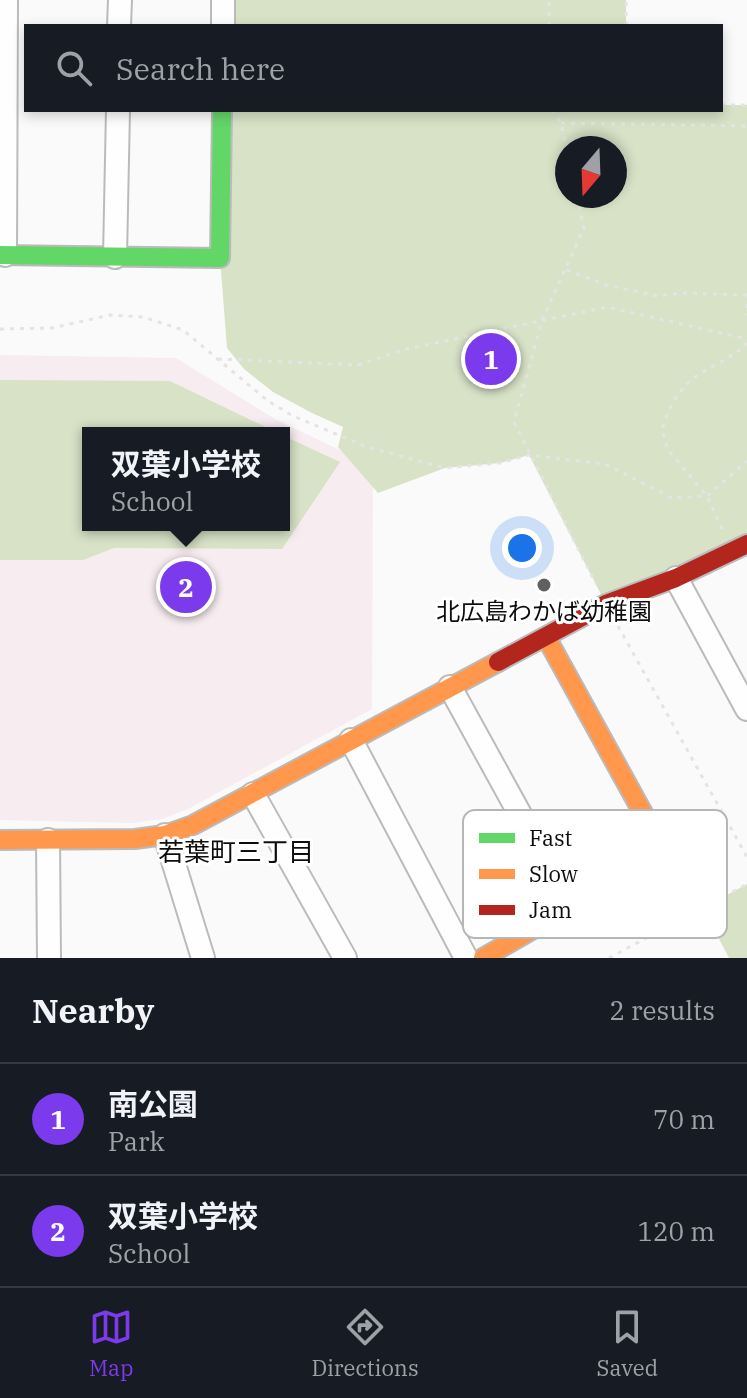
<!DOCTYPE html>
<html lang="en">
<head>
<meta charset="utf-8">
<style>
	:root { --surface:#171b24; --page:#242831; --text:#f1f3f6; --muted:#9ea1a6; --line:#363941; --accent:#7c3aed }
	body { margin:0; font-family:"IBM Plex Serif","Noto Sans JP",serif; background:var(--page); color:var(--text) }
	.compass { position:absolute; left:555px; top:136px; width:72px; height:72px; border-radius:50%; background:var(--surface); box-shadow:0 4px 12px #0003; rotate:199deg }
	.you { position:absolute; left:522px; top:548px; width:28px; height:28px; margin:-20px; border:6px solid #fff; border-radius:50%; background:#1a73e8; box-shadow:0 0 0 12px #1a73e833 }
	.badge { display:grid; place-items:center; width:52px; height:52px; border-radius:50%; background:var(--accent); color:#fff; font-size:26px; font-weight:700 }
	.pin { position:absolute; translate:-50% -50%; border:4px solid #fff; box-shadow:0 2px 8px #0006 }
	.popup { position:absolute; left:82px; top:427px; width:208px; height:104px; box-sizing:border-box; display:grid; place-content:center; border-radius:0px; background:var(--surface); filter:drop-shadow(0 2px 6px #0005); font-size:26px; white-space:nowrap; color:var(--muted) }
	.popup b { font-size:30px; color:var(--text) }
	.popup::after { content:''; position:absolute; left:50%; top:100%; margin-left:-16px; border:16px solid transparent; border-top-color:var(--surface) }
	.list { margin:0; padding:0; list-style:none }
	h2 { display:flex; justify-content:space-between; align-items:center; height:104px; margin:0; padding:0 32px; font-size:34px }
	h2 small { font-size:26px; font-weight:400; color:var(--muted) }
	.list li { display:grid; grid-template-columns:52px 1fr auto; gap:24px; align-items:center; box-sizing:border-box; height:112px; padding:0 32px; border-top:2px solid var(--line) }
	.list b { display:block; font-size:30px; white-space:nowrap }
	.list p { margin:0; font-size:26px; white-space:nowrap; color:var(--muted) }
	.list em { font-size:26px; font-style:normal; color:var(--muted) }
	.icon { flex:none; width:44px; height:44px; fill:none; stroke:currentColor; stroke-width:2; stroke-linecap:round; stroke-linejoin:round }
	.map { position:relative; flex:none; width:747px; height:958px; overflow:hidden }
	.search { position:absolute; background:var(--surface); box-shadow:0 4px 12px #0003; left:24px; right:24px; top:24px; height:88px; display:flex; align-items:center; gap:20px; box-sizing:border-box; padding:0 28px; border-radius:0px; color:var(--muted); font-size:30px }
	.sheet { height:328px; background:var(--surface) }
	nav { display:flex; justify-content:space-around; align-items:center; box-sizing:border-box; height:112px; border-top:2px solid var(--line); background:var(--surface); font-size:22px; color:var(--muted) }
	nav a { display:grid; justify-items:center; gap:4px }
	nav .on { color:var(--accent) }
	.map>svg:first-child { display:block }
</style>
</head>
<body>
<div class="map">
<svg width="747" height="958" viewBox="0 0 747 958">
	<rect width="100%" height="100%" fill="#fafafa"/>
	<path fill="#f7ecef" fill-rule="evenodd" d="M0,355L176,358L275,419L373,466L372,709L188,809L162,819L131,823L0,820ZM88,433H284V525H88Z"/>
	<g fill="#d8e2c7" fill-rule="evenodd">
		<rect x="223" y="0" width="403" height="26"/>
		<path d="M721,105H747V544L606,604L529,455L500,463L445,468L378,493L338,447L343,427L312,413L273,392L244,369L227,348L220,258L222,110H721ZM567,148H615V196H567Z"/>
		<polygon points="0,380 170,381 278,433 88,433 88,525 284,525 284,436 340,462 282,549 114,548 83,560 0,560"/>
		<polygon points="747,884 747,958 729,958 703,908"/>
	</g>
	<g fill="none" stroke-linecap="round" stroke-linejoin="round">
		<defs>
			<g id="street">
				<polyline points="119,26 120,0"/>
				<polyline points="223,26 223,0"/>
				<polyline points="5,255 6,0"/>
				<polyline points="115,257 118,110"/>
				<polyline points="676,578 747,709"/>
				<polyline points="450,687 571,907"/>
				<polyline points="351,740 466,958"/>
				<polyline points="253,794 345,958"/>
				<polyline points="165,835 203,958"/>
				<polyline points="48,840 49,958"/>
			</g>
			<polyline id="fast" points="0,255 220,258 222,110"/>
			<g id="slow">
				<polyline points="0,840 135,839 165,835 193,825 498,662"/>
				<polyline points="483,958 665,853 546,637"/>
			</g>
			<polyline id="jam" points="498,662 606,604 676,578 747,544"/>
		</defs>
		<use href="#street" stroke="#bbb" stroke-width="26"/>
		<use href="#fast" stroke="#bbb" stroke-width="22"/>
		<use href="#slow" stroke="#bbb" stroke-width="22"/>
		<use href="#jam" stroke="#bbb" stroke-width="22"/>
		<g stroke="#e4e4e5" stroke-width="3" stroke-dasharray="4 6" stroke-linecap="butt">
			<polyline points="549,26 549,0"/>
			<polyline points="626,26 626,0"/>
			<polyline points="721,105 747,105"/>
			<polyline points="552,110 561,123 567,150"/>
			<polyline points="561,123 747,126"/>
			<polyline points="577,196 584,228 542,320 514,422 596,584"/>
			<polyline points="567,270 606,285 658,296 682,293 747,295"/>
			<polyline points="747,304 747,315"/>
			<polyline points="0,329 52,328 110,315 143,317 183,330 268,401 293,416 367,447 445,468 500,463 529,455 605,464 672,498 707,496 747,461"/>
			<polyline points="218,359 358,365 402,350 607,307 747,339"/>
			<path d="M722,529L707,496L668,450L662,429C669,408 678,388 698,375C715,364 733,358 747,343"/>
			<polyline points="618,626 747,857"/>
			<polyline points="676,872 697,911"/>
			<polyline points="609,958 747,884"/>
		</g>
		<use href="#street" stroke="#fefefe" stroke-width="22"/>
		<use href="#fast" stroke="#63d668" stroke-width="18"/>
		<use href="#slow" stroke="#ff974d" stroke-width="18"/>
		<use href="#jam" stroke="#b3261e" stroke-width="18"/>
	</g>
	<circle fill="#606061" stroke="#fff" stroke-width="3" cx="544" cy="585" r="8"/>
	<g text-anchor="middle" stroke-width="6" stroke-linejoin="round" paint-order="stroke">
		<g font-size="24" fill="#0d0d0e" stroke="#fff">
			<text x="544" y="620">北広島わかば幼稚園</text>
		</g>
		<g font-size="26" fill="#0d0d0e" stroke="#fff">
			<text x="236" y="861">若葉町三丁目</text>
		</g>
	</g>
	<rect x="463" y="810" width="264" height="128" rx="12" fill="#fff" stroke="#b6b6b7" stroke-width="2"/>
	<rect x="479" y="833" width="36" height="10" fill="#63d668"/>
	<rect x="479" y="869" width="36" height="10" fill="#ff974d"/>
	<rect x="479" y="905" width="36" height="10" fill="#b3261e"/>
	<g font-size="22" fill="#0d0d0e">
		<text x="529" y="846">Fast</text>
		<text x="529" y="882">Slow</text>
		<text x="529" y="918">Jam</text>
	</g>
</svg>
<svg class="compass" viewBox="-18 -18 36 36"><path d="M0-13l5 13h-10z" fill="#e53935"/><path d="M0 13l5-13h-10z" fill="#9ea1a6"/></svg>
<div class="you"></div>
<div class="pin badge" style="left:491px;top:359px">1</div>
<div class="pin badge" style="left:186px;top:587px">2</div>
<div class="popup"><b>双葉小学校</b>School</div>
<div class="search"><svg class="icon" aria-label="search" viewBox="0 0 24 24"><circle cx="10" cy="10" r="6"/><path d="M15 15l6 6"/></svg>Search here</div>
</div>
<section class="sheet">
<h2>Nearby<small>2 results</small></h2>
<ul class="list">
<li><span class="badge">1</span><div><b>南公園</b><p>Park</p></div><em>70 m</em></li>
<li><span class="badge">2</span><div><b>双葉小学校</b><p>School</p></div><em>120 m</em></li>
</ul>
</section>
<nav>
<a class="on"><svg class="icon" aria-label="map" viewBox="0 0 24 24"><path d="M3 6l6-2 6 2 6-2v14l-6 2-6-2-6 2zM9 4v14M15 6v14"/></svg>Map</a>
<a><svg class="icon" aria-label="directions" viewBox="0 0 24 24"><path d="M12 3l9 9-9 9-9-9zM9 14v-3h6M13 9l2 2-2 2"/></svg>Directions</a>
<a><svg class="icon" aria-label="saved" viewBox="0 0 24 24"><path d="M7 4h10v16l-5-4-5 4z"/></svg>Saved</a>
</nav>
</body>
</html>
